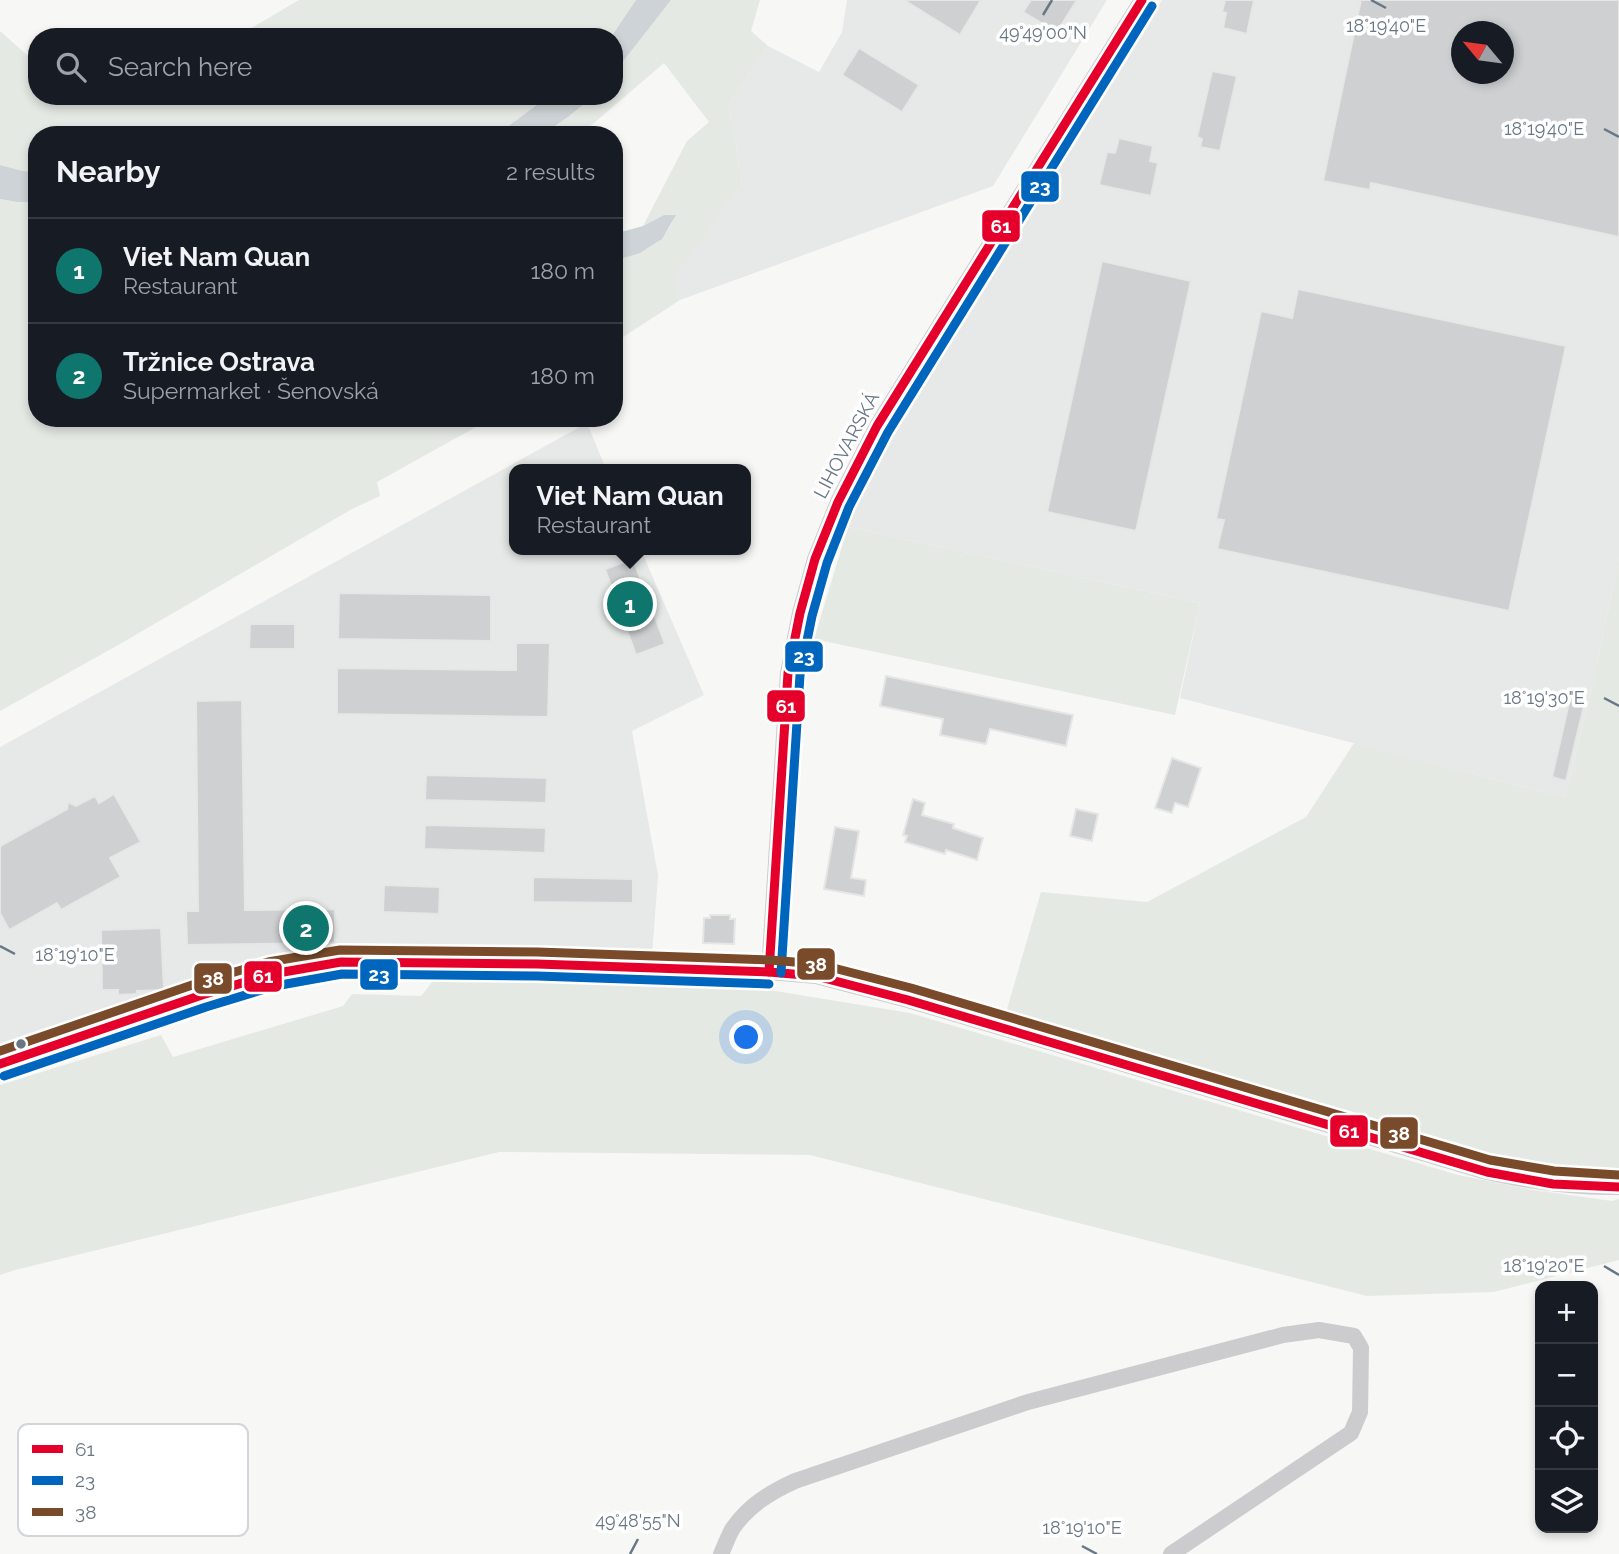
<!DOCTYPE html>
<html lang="en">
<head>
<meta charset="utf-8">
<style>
	:root { --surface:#171b24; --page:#242831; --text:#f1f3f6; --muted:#9ea1a6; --line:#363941; --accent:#0f766e }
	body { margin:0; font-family:Raleway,sans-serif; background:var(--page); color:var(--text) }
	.controls { position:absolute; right:21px; bottom:21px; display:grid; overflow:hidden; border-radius:14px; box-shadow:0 4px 10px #0003 }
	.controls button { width:63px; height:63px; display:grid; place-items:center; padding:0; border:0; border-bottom:2px solid var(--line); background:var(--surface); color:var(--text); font:35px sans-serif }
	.compass { position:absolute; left:1451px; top:21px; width:63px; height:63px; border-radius:50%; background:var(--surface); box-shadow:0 4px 10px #0003; rotate:299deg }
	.you { position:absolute; left:747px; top:1038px; width:24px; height:24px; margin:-18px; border:5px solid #fff; border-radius:50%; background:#1a73e8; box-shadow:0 0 0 10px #1a73e833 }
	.badge { display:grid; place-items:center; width:46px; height:46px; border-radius:50%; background:var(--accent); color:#fff; font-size:23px; font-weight:700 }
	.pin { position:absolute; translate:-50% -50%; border:4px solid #fff; box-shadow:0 2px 7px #0006 }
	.popup { position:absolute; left:509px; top:464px; width:242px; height:91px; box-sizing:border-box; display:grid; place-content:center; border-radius:14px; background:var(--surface); filter:drop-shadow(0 2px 5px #0005); font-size:23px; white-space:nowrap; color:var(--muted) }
	.popup b { font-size:26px; color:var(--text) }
	.popup::after { content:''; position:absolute; left:50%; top:100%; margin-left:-14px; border:14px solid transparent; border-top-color:var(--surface) }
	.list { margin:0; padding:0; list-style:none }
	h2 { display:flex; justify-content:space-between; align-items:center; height:91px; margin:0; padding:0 28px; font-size:30px }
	h2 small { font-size:23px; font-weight:400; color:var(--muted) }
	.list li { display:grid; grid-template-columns:46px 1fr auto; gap:21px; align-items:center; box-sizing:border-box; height:105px; padding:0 28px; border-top:2px solid var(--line) }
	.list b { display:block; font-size:26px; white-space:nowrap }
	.list p { margin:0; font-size:23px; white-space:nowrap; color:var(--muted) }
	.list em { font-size:23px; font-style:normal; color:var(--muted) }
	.icon { flex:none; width:38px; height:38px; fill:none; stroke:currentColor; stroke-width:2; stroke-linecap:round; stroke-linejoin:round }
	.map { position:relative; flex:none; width:1619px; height:1554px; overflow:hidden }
	.search { position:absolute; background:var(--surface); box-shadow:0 4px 10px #0003; left:28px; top:28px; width:595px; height:77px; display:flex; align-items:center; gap:18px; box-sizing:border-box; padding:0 24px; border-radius:28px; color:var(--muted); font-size:26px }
	.panel { position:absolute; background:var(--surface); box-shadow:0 4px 10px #0003; left:28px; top:126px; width:595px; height:301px; border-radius:28px }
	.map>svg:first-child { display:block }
</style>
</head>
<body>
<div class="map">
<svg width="1619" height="1554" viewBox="0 0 1619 1554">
	<rect width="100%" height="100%" fill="#f7f7f6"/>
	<g fill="#e7e9e9" fill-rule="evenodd">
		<polygon points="847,0 1107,0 993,186 680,300 672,280 742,183 729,104 768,46 819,72 842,32"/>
		<path d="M1162,0H1619V559L1592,687L1565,798L1180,698L1200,603L848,527L874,459ZM1462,32H1504V74H1462Z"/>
		<polygon points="587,423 606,469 514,469 514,550 641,550 704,695 632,731 658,875 652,956 375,946 283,956 0,1052 0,747"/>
	</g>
	<g fill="#e5e9e4">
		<polygon points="299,0 636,0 611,37 236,37"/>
		<path d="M671,0H760L751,31L768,46L729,104L742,183L673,280L680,300L614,343V261C644,251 664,246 675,215H664L643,226L687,141L709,122L664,63L580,135H542L568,117L594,96H614V73Z"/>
		<polygon points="0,31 37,64 37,96 119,96 130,99 134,96 549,96 496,135 37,135 37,172 23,171 0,165"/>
		<polygon points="0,199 17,202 37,202 37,418 492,418 377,482 380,496 352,509 120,644 0,711"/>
		<polygon points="848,527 1200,603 1175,715 814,639"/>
		<polygon points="1619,559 1619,1172 1587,1177 1488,1157 1005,1016 1041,892 1147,902 1306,817 1354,743 1565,798 1592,687"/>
		<polygon points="547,980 763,989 910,1013 1458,1175 1534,1190 1612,1201 1619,1199 1619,1260 1494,1292 1367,1296 810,1155 499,1152 15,1270 0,1275 0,1085 161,1035 173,1057 343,1006 352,994 421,996 433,981"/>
	</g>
	<g fill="#cdd3d6">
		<polygon points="636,0 671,0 614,73 614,37 611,37"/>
		<polygon points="549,96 594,96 568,117 542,135 496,135"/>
		<polygon points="0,165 23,171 37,172 37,202 17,202 0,199"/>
		<polygon points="664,215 676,215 662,239 640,253 614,261 614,234 643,226"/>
	</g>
	<g fill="#ced0d1" stroke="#e6e6e6" stroke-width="2" fill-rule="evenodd">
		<polygon points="904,0 981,0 960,35"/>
		<polygon points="1031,0 1077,0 1057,32 1023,12"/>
		<polygon points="1225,0 1254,0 1247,34 1223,28 1226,13 1222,12"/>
		<path d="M1361,0H1619V237L1371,183L1370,190L1323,181ZM1461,32H1503V74H1461Z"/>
		<polygon points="859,48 919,85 902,112 842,75"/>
		<polygon points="1212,71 1237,76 1220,151 1200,147 1202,139 1197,137"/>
		<polygon points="1119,138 1153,146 1150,161 1158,163 1151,196 1099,185 1107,152 1115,153"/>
		<polygon points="1102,261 1191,281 1136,531 1047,512"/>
		<polygon points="1298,289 1566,346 1509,611 1217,549 1224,520 1216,519 1261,311 1292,318"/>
		<polygon points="633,559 665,644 636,655 605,569"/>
		<polygon points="339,593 491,595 491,641 338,639"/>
		<polygon points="250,624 295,624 295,649 249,649"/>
		<polygon points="516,643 550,643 548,717 337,714 337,668 516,670"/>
		<polygon points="886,676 1073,715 1066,746 990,729 986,744 940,735 943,719 880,706"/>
		<polygon points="1572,690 1587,693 1566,781 1552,777"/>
		<polygon points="242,700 245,910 335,909 335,943 187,945 186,911 198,911 196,701"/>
		<polygon points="1172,758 1201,768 1188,807 1175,803 1172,813 1155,808"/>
		<polygon points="426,775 547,778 546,803 425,800"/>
		<polygon points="114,794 141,842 110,858 121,877 61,910 57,903 9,930 0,913 0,846 67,809 68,802 76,806 95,796 99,803"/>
		<polygon points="913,799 925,803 922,815 954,824 953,828 983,838 977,860 946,850 945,854 905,842 907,836 903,835"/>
		<polygon points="1076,809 1098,814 1092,841 1070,836"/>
		<polygon points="425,825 546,828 545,853 424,849"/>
		<polygon points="835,827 859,831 851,878 866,880 864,896 824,889"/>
		<polygon points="533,877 633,879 633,903 533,902"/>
		<polygon points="384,885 440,887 439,914 383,912"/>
		<polygon points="710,915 730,915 730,919 735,919 734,944 703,943 704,918 710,918"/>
		<polygon points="161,928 164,990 137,991 137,994 118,995 118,990 102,990 101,930"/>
	</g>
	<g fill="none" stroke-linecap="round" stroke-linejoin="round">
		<g stroke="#ccccce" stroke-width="16">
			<polyline points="769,972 788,673 800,613 815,559 838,502 877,426 1142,0"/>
			<path d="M0,1064L202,995L272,974L341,962L537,964L769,972L816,976L908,1000L1487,1172C1532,1182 1573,1188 1619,1187"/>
			<path d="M721,1554C725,1546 728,1536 733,1528C749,1505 771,1492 795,1481L1028,1402L1283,1335L1319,1330L1354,1336L1361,1348L1360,1412L1351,1433L1171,1554"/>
		</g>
		<defs>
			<g id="bus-1">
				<polyline points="769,972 788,673 800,613 815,559 838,502 877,426 1142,0"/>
				<polyline points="0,1064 202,995 272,974 341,962 537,964 769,972 816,976 908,1000 1487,1172 1553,1184 1619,1187"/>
			</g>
			<g id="bus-2">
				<polyline points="781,973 800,675 812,616 827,563 849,507 888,432 1152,6"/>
				<polyline points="4,1076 206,1007 275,986 342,974 537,976 769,984"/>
			</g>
			<polyline id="bus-3" points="0,1051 198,983 268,962 340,950 537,952 770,960 818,964 911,988 1490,1160 1554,1171 1619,1175"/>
		</defs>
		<use href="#bus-1" stroke="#fff" stroke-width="14"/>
		<use href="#bus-2" stroke="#fff" stroke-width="14"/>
		<use href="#bus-3" stroke="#fff" stroke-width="14"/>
		<use href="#bus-1" stroke="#e4002b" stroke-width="9"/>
		<use href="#bus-2" stroke="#0065bd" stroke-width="9"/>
		<use href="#bus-3" stroke="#7a4b2a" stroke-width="9"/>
	</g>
	<path fill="none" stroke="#697785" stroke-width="2.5" d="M1371,0L1386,8M1043,15L1052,0M1604,129L1619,137M1604,698L1619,706M0,946L15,954M1604,1266L1619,1275M1082,1546L1097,1554M630,1554L638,1539"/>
	<circle fill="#697785" stroke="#fff" stroke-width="2.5" cx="21" cy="1044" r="6"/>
	<g text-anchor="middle" stroke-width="7" stroke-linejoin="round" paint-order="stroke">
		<g font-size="19" fill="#697785" stroke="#fff">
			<text transform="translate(846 445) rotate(-62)" y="7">LIHOVARSKÁ</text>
		</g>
	</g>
	<rect x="18" y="1424" width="230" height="112" rx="10" fill="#fff" stroke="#d2d6da" stroke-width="2"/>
	<rect x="32" y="1445" width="31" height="8" fill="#e4002b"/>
	<rect x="32" y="1476" width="31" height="9" fill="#0065bd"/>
	<rect x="32" y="1508" width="31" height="8" fill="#7a4b2a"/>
	<g font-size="19" fill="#697785">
		<text x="75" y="1456">61</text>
		<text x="75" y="1487">23</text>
		<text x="75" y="1519">38</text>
	</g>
	<g font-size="18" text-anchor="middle" fill="#697785" stroke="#fff" stroke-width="7" stroke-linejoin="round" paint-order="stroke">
		<text x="1386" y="32">18°19'40"E</text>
		<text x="1043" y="39">49°49'00"N</text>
		<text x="1544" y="135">18°19'40"E</text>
		<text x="1544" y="704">18°19'30"E</text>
		<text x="75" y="961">18°19'10"E</text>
		<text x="1544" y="1272">18°19'20"E</text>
		<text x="638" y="1527">49°48'55"N</text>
		<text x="1082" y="1534">18°19'10"E</text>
	</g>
	<g stroke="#fff" stroke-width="2.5">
		<rect x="1020" y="170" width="40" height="33" rx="7" fill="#0065bd"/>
		<rect x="981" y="209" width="40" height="34" rx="7" fill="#e4002b"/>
		<rect x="784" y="640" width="40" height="33" rx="7" fill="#0065bd"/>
		<rect x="766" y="689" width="40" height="34" rx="7" fill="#e4002b"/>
		<rect x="796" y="947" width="40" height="34" rx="7" fill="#7a4b2a"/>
		<rect x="359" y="958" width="40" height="33" rx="7" fill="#0065bd"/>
		<rect x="243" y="960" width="40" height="33" rx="7" fill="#e4002b"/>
		<rect x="193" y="962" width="40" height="33" rx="7" fill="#7a4b2a"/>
		<rect x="1329" y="1114" width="40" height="34" rx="7" fill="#e4002b"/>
		<rect x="1379" y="1116" width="40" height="34" rx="7" fill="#7a4b2a"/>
	</g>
	<g font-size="19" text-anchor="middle" font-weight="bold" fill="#fff">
		<text x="1040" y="193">23</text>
		<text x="1001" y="233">61</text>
		<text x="804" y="663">23</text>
		<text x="786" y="713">61</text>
		<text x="816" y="971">38</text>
		<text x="379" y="981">23</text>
		<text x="263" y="983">61</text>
		<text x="213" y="985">38</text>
		<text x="1349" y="1138">61</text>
		<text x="1399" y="1140">38</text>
	</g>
</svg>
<div class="controls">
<button>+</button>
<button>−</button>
<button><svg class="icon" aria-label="locate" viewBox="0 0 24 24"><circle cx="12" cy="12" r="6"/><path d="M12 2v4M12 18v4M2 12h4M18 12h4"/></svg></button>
<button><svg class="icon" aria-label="layers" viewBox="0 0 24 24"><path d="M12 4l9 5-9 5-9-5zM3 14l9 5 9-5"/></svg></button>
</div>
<svg class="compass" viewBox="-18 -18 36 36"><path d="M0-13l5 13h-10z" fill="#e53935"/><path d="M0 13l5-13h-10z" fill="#9ea1a6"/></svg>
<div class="you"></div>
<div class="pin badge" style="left:630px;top:604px">1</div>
<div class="popup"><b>Viet Nam Quan</b>Restaurant</div>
<div class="pin badge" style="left:306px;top:928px">2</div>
<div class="search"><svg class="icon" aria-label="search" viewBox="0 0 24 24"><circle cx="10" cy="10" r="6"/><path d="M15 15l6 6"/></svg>Search here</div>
<section class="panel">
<h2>Nearby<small>2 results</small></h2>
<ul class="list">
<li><span class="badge">1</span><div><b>Viet Nam Quan</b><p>Restaurant</p></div><em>180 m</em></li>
<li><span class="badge">2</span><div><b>Tržnice Ostrava</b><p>Supermarket · Šenovská</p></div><em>180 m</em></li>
</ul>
</section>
</div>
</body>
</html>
